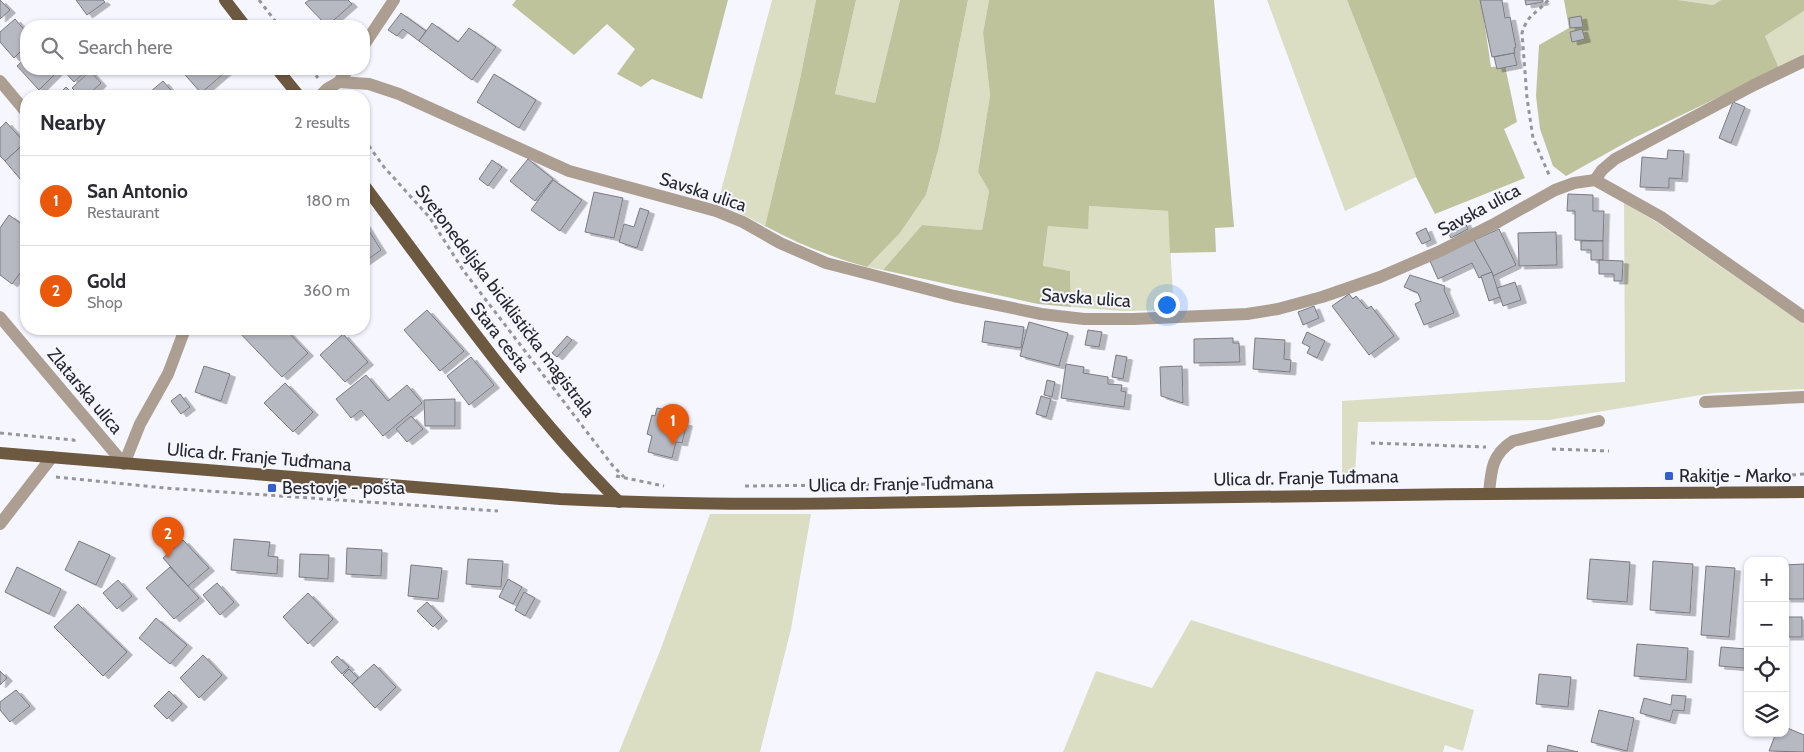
<!DOCTYPE html>
<html lang="en">
<head>
<meta charset="utf-8">
<style>
	:root { --surface:#fff; --page:#f7f7f7; --text:#2b2b33; --muted:#7c7c81; --line:#e1e1e2; --accent:#ea580c }
	body { margin:0; font-family:Cabin,sans-serif; background:var(--page); color:var(--text) }
	.controls { position:absolute; right:15px; bottom:15px; display:grid; overflow:hidden; border-radius:10px; box-shadow:0 1px 4px #0004 }
	.controls button { width:45px; height:45px; display:grid; place-items:center; padding:0; border:0; border-bottom:1px solid var(--line); background:var(--surface); color:var(--text); font:25px sans-serif }
	.you { position:absolute; left:1166px; top:304px; width:18px; height:18px; margin:-12px; border:4px solid #fff; border-radius:50%; background:#1a73e8; box-shadow:0 0 0 8px #1a73e833 }
	.badge { display:grid; place-items:center; width:32px; height:32px; border-radius:50%; background:var(--accent); color:#fff; font-size:16px; font-weight:700 }
	.pin { position:absolute; translate:-50% -41px; filter:drop-shadow(0 1px 2px #0008) }
	.pin::after { content:''; position:absolute; top:26px; width:18px; height:15px; background:inherit; clip-path:polygon(0 0,100% 0,50% 100%) }
	.list { margin:0; padding:0; list-style:none }
	h2 { display:flex; justify-content:space-between; align-items:center; height:65px; margin:0; padding:0 20px; font-size:21px }
	h2 small { font-size:16px; font-weight:400; color:var(--muted) }
	.list li { display:grid; grid-template-columns:32px 1fr auto; gap:15px; align-items:center; box-sizing:border-box; height:90px; padding:0 20px; border-top:1px solid var(--line) }
	.list b { display:block; font-size:19px; white-space:nowrap }
	.list p { margin:0; font-size:16px; white-space:nowrap; color:var(--muted) }
	.list em { font-size:16px; font-style:normal; color:var(--muted) }
	.icon { flex:none; width:28px; height:28px; fill:none; stroke:currentColor; stroke-width:2; stroke-linecap:round; stroke-linejoin:round }
	.map { position:relative; flex:none; width:1804px; height:752px; overflow:hidden }
	.search { position:absolute; background:var(--surface); box-shadow:0 1px 4px #0004; left:20px; top:20px; width:350px; height:55px; display:flex; align-items:center; gap:12px; box-sizing:border-box; padding:0 18px; border-radius:20px; color:var(--muted); font-size:19px }
	.panel { position:absolute; background:var(--surface); box-shadow:0 1px 4px #0004; left:20px; top:90px; width:350px; height:245px; border-radius:20px }
	.map>svg:first-child { display:block }
</style>
</head>
<body>
<div class="map">
<svg width="1804" height="752" viewBox="0 0 1804 752">
	<defs>
		<filter id="shadow"><feDropShadow dx="5.5" dy="3" stdDeviation="0" flood-color="#0004"/></filter>
	</defs>
	<rect width="100%" height="100%" fill="#f5f6ff"/>
	<g fill="#dbdec3">
		<polygon points="772,0 816,0 799,84 765,226 718,202"/>
		<polygon points="856,0 900,0 875,103 835,94"/>
		<polygon points="968,0 989,0 983,33 990,95 978,172 989,191 982,230 922,225 883,270 867,267 900,233 926,195 939,147"/>
		<polygon points="1267,0 1347,0 1416,177 1345,211"/>
		<polygon points="1678,0 1721,0 1713,5"/>
		<polygon points="1804,11 1804,56 1779,68 1765,36"/>
		<polygon points="1624,203 1658,223 1804,324 1804,389 1713,393 1549,420 1358,422 1355,474 1342,474 1342,401 1625,382"/>
		<polygon points="1089,206 1168,211 1174,310 1122,311 1071,307 1070,271 1043,267 1048,226"/>
		<polygon points="710,514 811,514 791,629 760,752 619,752 660,651"/>
		<polygon points="1191,620 1474,710 1463,751 1445,745 1443,752 1063,752 1096,671 1152,688"/>
	</g>
	<g fill="#bfc39b">
		<polygon points="516,0 728,0 702,99 652,79 641,87 617,74 635,49 607,24 574,55 512,5"/>
		<path d="M816,0H856L835,94L875,103L900,0H968L939,147L926,195L900,233L867,267C831,257 798,244 765,226L799,84Z"/>
		<polygon points="989,0 1214,0 1234,227 1215,228 1216,252 1170,253 1168,211 1089,206 1088,229 1048,226 1043,266 1070,271 1071,307 1038,304 883,270 922,225 982,230 989,191 978,172 990,95 983,33"/>
		<polygon points="1347,0 1481,0 1491,67 1505,66 1517,122 1504,129 1525,178 1435,214 1416,177"/>
		<polygon points="1564,0 1678,0 1713,5 1721,0 1804,0 1804,11 1765,36 1779,68 1634,138 1566,176 1553,166 1540,129 1536,96 1539,45 1569,28"/>
	</g>
	<g fill="#b6b8c2" stroke="#797a83" filter="url(#shadow)">
		<polygon points="0,0 10,10 0,19"/>
		<polygon points="76,0 103,0 105,2 87,15"/>
		<polygon points="309,0 348,0 352,4 327,26 305,3"/>
		<polygon points="1480,0 1502,0 1505,18 1510,17 1516,47 1514,48 1515,53 1492,57"/>
		<polygon points="1525,0 1543,0 1543,2 1526,5"/>
		<polygon points="401,13 426,31 419,41 403,29 397,36 388,30"/>
		<polygon points="1581,16 1583,27 1570,28 1569,18"/>
		<polygon points="15,19 26,32 26,46 14,58 0,42 0,32"/>
		<polygon points="432,23 458,42 469,28 496,47 472,80 419,41"/>
		<polygon points="1582,29 1585,39 1572,42 1570,32"/>
		<polygon points="1514,53 1517,65 1497,69 1494,57"/>
		<polygon points="26,58 26,69 59,70 39,90 17,66"/>
		<polygon points="62,69 88,69 74,82"/>
		<polygon points="180,69 229,69 201,93"/>
		<polygon points="90,71 101,83 87,96 80,96 72,88"/>
		<polygon points="494,74 536,100 519,128 477,102"/>
		<polygon points="163,81 176,96 153,96 150,92"/>
		<polygon points="66,87 75,96 57,96"/>
		<polygon points="1733,102 1745,107 1731,143 1719,138"/>
		<polygon points="6,122 25,143 5,161 0,156 0,128"/>
		<polygon points="25,143 26,144 26,186 5,161"/>
		<polygon points="1668,150 1684,151 1682,179 1669,178 1669,188 1640,187 1642,157 1667,159"/>
		<polygon points="528,159 553,179 535,201 510,181"/>
		<polygon points="492,160 502,167 488,186 479,179"/>
		<polygon points="553,180 582,200 560,231 531,210"/>
		<polygon points="594,192 623,198 614,238 585,232"/>
		<polygon points="1568,194 1593,195 1593,211 1604,211 1603,241 1575,240 1575,211 1567,211"/>
		<polygon points="640,208 649,211 637,248 619,242 624,224 634,227"/>
		<polygon points="9,215 26,227 26,265 12,284 0,275 0,228"/>
		<polygon points="1465,222 1468,229 1451,238 1447,230"/>
		<polygon points="364,223 381,250 364,262"/>
		<polygon points="1426,228 1431,240 1422,244 1416,233"/>
		<polygon points="1499,229 1516,265 1493,276 1474,240"/>
		<polygon points="1556,232 1557,265 1519,266 1518,233"/>
		<polygon points="1474,240 1492,272 1479,278 1472,263 1438,279 1430,261"/>
		<polygon points="1581,241 1603,241 1603,260 1591,260 1591,250 1581,250"/>
		<polygon points="1599,260 1623,261 1622,281 1614,281 1614,274 1599,274"/>
		<polygon points="1492,272 1500,297 1489,301 1481,276"/>
		<polygon points="1410,275 1445,286 1444,290 1454,313 1424,325 1415,304 1421,301 1418,293 1404,287"/>
		<polygon points="1515,282 1521,300 1503,306 1497,288"/>
		<polygon points="1349,294 1353,299 1356,296 1367,309 1371,306 1394,336 1369,355 1332,306"/>
		<polygon points="1314,306 1319,318 1303,325 1298,312"/>
		<polygon points="427,310 464,351 440,371 404,330"/>
		<polygon points="985,321 1024,327 1021,348 982,342"/>
		<polygon points="1029,322 1068,333 1059,366 1020,356"/>
		<polygon points="236,329 285,329 308,353 282,377"/>
		<polygon points="1088,330 1102,332 1099,347 1085,345"/>
		<polygon points="1307,332 1325,341 1317,358 1307,353 1310,347 1302,343"/>
		<polygon points="343,334 368,362 345,382 320,355"/>
		<polygon points="567,336 572,340 557,357 552,353"/>
		<polygon points="1233,338 1233,343 1239,343 1240,362 1194,363 1194,339"/>
		<polygon points="1255,338 1285,340 1284,359 1291,360 1290,372 1253,369"/>
		<polygon points="1116,355 1127,357 1123,379 1112,377"/>
		<polygon points="471,357 494,385 469,405 447,376"/>
		<polygon points="1066,364 1084,367 1083,373 1108,377 1108,384 1122,385 1121,391 1126,392 1124,407 1061,398"/>
		<polygon points="204,366 230,374 221,401 195,392"/>
		<polygon points="1182,366 1183,403 1161,396 1160,367"/>
		<polygon points="366,375 388,401 407,385 422,403 383,436 361,410 351,418 336,399"/>
		<polygon points="1047,380 1055,382 1052,397 1044,395"/>
		<polygon points="285,383 313,412 293,432 264,403"/>
		<polygon points="180,394 190,407 181,414 171,401"/>
		<polygon points="1041,396 1051,399 1046,417 1036,414"/>
		<polygon points="455,399 455,426 425,426 424,400"/>
		<polygon points="657,408 674,412 672,420 687,423 682,443 676,442 672,458 648,452 652,436 647,434 652,415 655,416"/>
		<polygon points="411,416 423,429 407,442 396,429"/>
		<polygon points="234,539 270,542 268,556 278,557 277,574 231,570"/>
		<polygon points="183,540 209,568 188,586 163,558"/>
		<polygon points="79,541 110,555 96,585 65,570"/>
		<polygon points="347,548 382,550 381,576 346,574"/>
		<polygon points="300,554 329,555 328,579 299,577"/>
		<polygon points="468,559 503,561 501,587 466,584"/>
		<polygon points="1590,559 1630,562 1627,602 1587,599"/>
		<polygon points="1653,561 1693,564 1690,613 1650,610"/>
		<polygon points="1804,564 1804,599 1785,599 1785,565"/>
		<polygon points="411,565 442,568 438,599 408,596"/>
		<polygon points="1706,566 1735,568 1729,637 1701,635"/>
		<polygon points="17,567 61,589 49,614 5,592"/>
		<polygon points="170,567 199,598 174,619 146,588"/>
		<polygon points="508,579 522,587 513,604 499,597"/>
		<polygon points="118,580 132,596 117,609 103,593"/>
		<polygon points="217,583 234,602 220,615 203,595"/>
		<polygon points="524,592 535,598 525,616 515,610"/>
		<polygon points="308,593 333,619 308,644 283,617"/>
		<polygon points="427,602 442,618 433,627 417,611"/>
		<polygon points="78,604 127,652 103,676 54,627"/>
		<rect x="1785" y="617" width="17" height="20"/>
		<polygon points="156,618 187,645 170,664 139,638"/>
		<polygon points="1637,644 1688,648 1686,680 1634,676"/>
		<polygon points="1721,647 1747,649 1745,668 1719,666"/>
		<polygon points="203,655 222,675 199,698 180,678"/>
		<polygon points="337,656 349,667 342,674 331,662"/>
		<polygon points="374,664 396,687 375,708 352,684"/>
		<polygon points="349,669 358,678 352,684 343,675"/>
		<polygon points="0,671 7,678 0,685"/>
		<polygon points="1539,674 1571,677 1568,707 1536,704"/>
		<polygon points="16,690 30,706 10,722 0,710 0,702"/>
		<polygon points="169,691 182,704 167,719 154,706"/>
		<polygon points="1672,695 1686,696 1684,711 1673,710 1670,721 1640,713 1644,698 1671,705"/>
		<polygon points="1599,710 1634,718 1627,751 1591,742"/>
		<polygon points="1785,727 1804,735 1804,752 1769,751 1776,733 1785,733"/>
		<polygon points="1548,745 1578,752 1547,752"/>
	</g>
	<g fill="none" stroke-linecap="round" stroke-linejoin="round">
		<g stroke="#95969d" stroke-width="3" stroke-dasharray="4 4" stroke-linecap="butt">
			<polyline points="259,0 279,26"/>
			<path d="M1548,0C1537,14 1528,13 1522,33L1527,98L1533,138L1550,177"/>
			<polyline points="311,69 318,78"/>
			<polyline points="364,139 384,167 430,218 463,270 613,466 624,477"/>
			<polyline points="0,433 74,440 74,444"/>
			<polyline points="1371,443 1486,447"/>
			<polyline points="1552,449 1609,451"/>
			<polyline points="1792,475 1804,474"/>
			<polyline points="616,476 664,486"/>
			<polyline points="56,477 165,488 498,511"/>
			<polyline points="745,486 946,484"/>
		</g>
		<g stroke="#ac9f91" stroke-width="12">
			<polyline points="364,45 394,0"/>
			<polyline points="0,81 26,112"/>
			<polyline points="339,82 369,84 399,94 569,171 716,211 743,222 780,243 826,263 954,296 1041,314 1084,319 1134,319 1247,314 1278,309 1322,297 1380,277 1438,252 1496,223 1555,190 1574,183 1595,180 1661,217 1804,317"/>
			<polyline points="320,96 327,89 339,82 348,69"/>
			<polyline points="1595,180 1602,170 1615,159 1754,85 1804,61"/>
			<polyline points="0,317 124,464 140,424 168,374 185,329"/>
			<polyline points="1705,402 1804,397"/>
			<path d="M1489,494C1491,470 1492,454 1513,441L1599,421"/>
			<polyline points="0,524 52,457"/>
		</g>
		<g stroke="#6d5840" stroke-width="12">
			<polyline points="225,0 245,26"/>
			<polyline points="277,69 299,96"/>
			<path d="M364,185C445,293 523,406 619,502"/>
			<path d="M0,453L560,499C735,508 910,502 1085,499C1325,495 1564,493 1804,492"/>
		</g>
	</g>
	<g fill="#345fcf" stroke="#f5f6ff" stroke-width="2">
		<rect x="1664" y="471" width="10" height="10" rx="2.5"/>
		<rect x="267" y="483" width="10" height="10" rx="2.5"/>
	</g>
	<g text-anchor="middle" stroke-width="4" stroke-linejoin="round" paint-order="stroke">
		<g font-size="18" fill="#26272b" stroke="#f5f6ff">
			<text transform="translate(703 192) rotate(18)" y="6">Savska ulica</text>
			<text transform="translate(1479 210) rotate(-28)" y="6">Savska ulica</text>
			<text transform="translate(1086 298) rotate(4)" y="6">Savska ulica</text>
			<text transform="translate(505 301) rotate(53)" y="6">Svetonedeljska biciklistička magistrala</text>
			<text transform="translate(500 337) rotate(52)" y="6">Stara cesta</text>
			<text transform="translate(85 391) rotate(50)" y="6">Zlatarska ulica</text>
			<text transform="translate(259 457) rotate(5)" y="6">Ulica dr. Franje Tuđmana</text>
			<text transform="translate(1306 478) rotate(-1)" y="6">Ulica dr. Franje Tuđmana</text>
			<text transform="translate(901 484) rotate(-1)" y="6">Ulica dr. Franje Tuđmana</text>
		</g>
		<g font-size="18" fill="#26272b" stroke="#f5f6ff" text-anchor="start">
			<text x="1679" y="482">Rakitje - Marko</text>
			<text x="282" y="494">Bestovje - pošta</text>
		</g>
	</g>
</svg>
<div class="controls">
<button>+</button>
<button>−</button>
<button><svg class="icon" aria-label="locate" viewBox="0 0 24 24"><circle cx="12" cy="12" r="6"/><path d="M12 2v4M12 18v4M2 12h4M18 12h4"/></svg></button>
<button><svg class="icon" aria-label="layers" viewBox="0 0 24 24"><path d="M12 4l9 5-9 5-9-5zM3 14l9 5 9-5"/></svg></button>
</div>
<div class="you"></div>
<div class="pin badge" style="left:673px;top:445px">1</div>
<div class="pin badge" style="left:168px;top:558px">2</div>
<div class="search"><svg class="icon" aria-label="search" viewBox="0 0 24 24"><circle cx="10" cy="10" r="6"/><path d="M15 15l6 6"/></svg>Search here</div>
<section class="panel">
<h2>Nearby<small>2 results</small></h2>
<ul class="list">
<li><span class="badge">1</span><div><b>San Antonio</b><p>Restaurant</p></div><em>180 m</em></li>
<li><span class="badge">2</span><div><b>Gold</b><p>Shop</p></div><em>360 m</em></li>
</ul>
</section>
</div>
</body>
</html>
